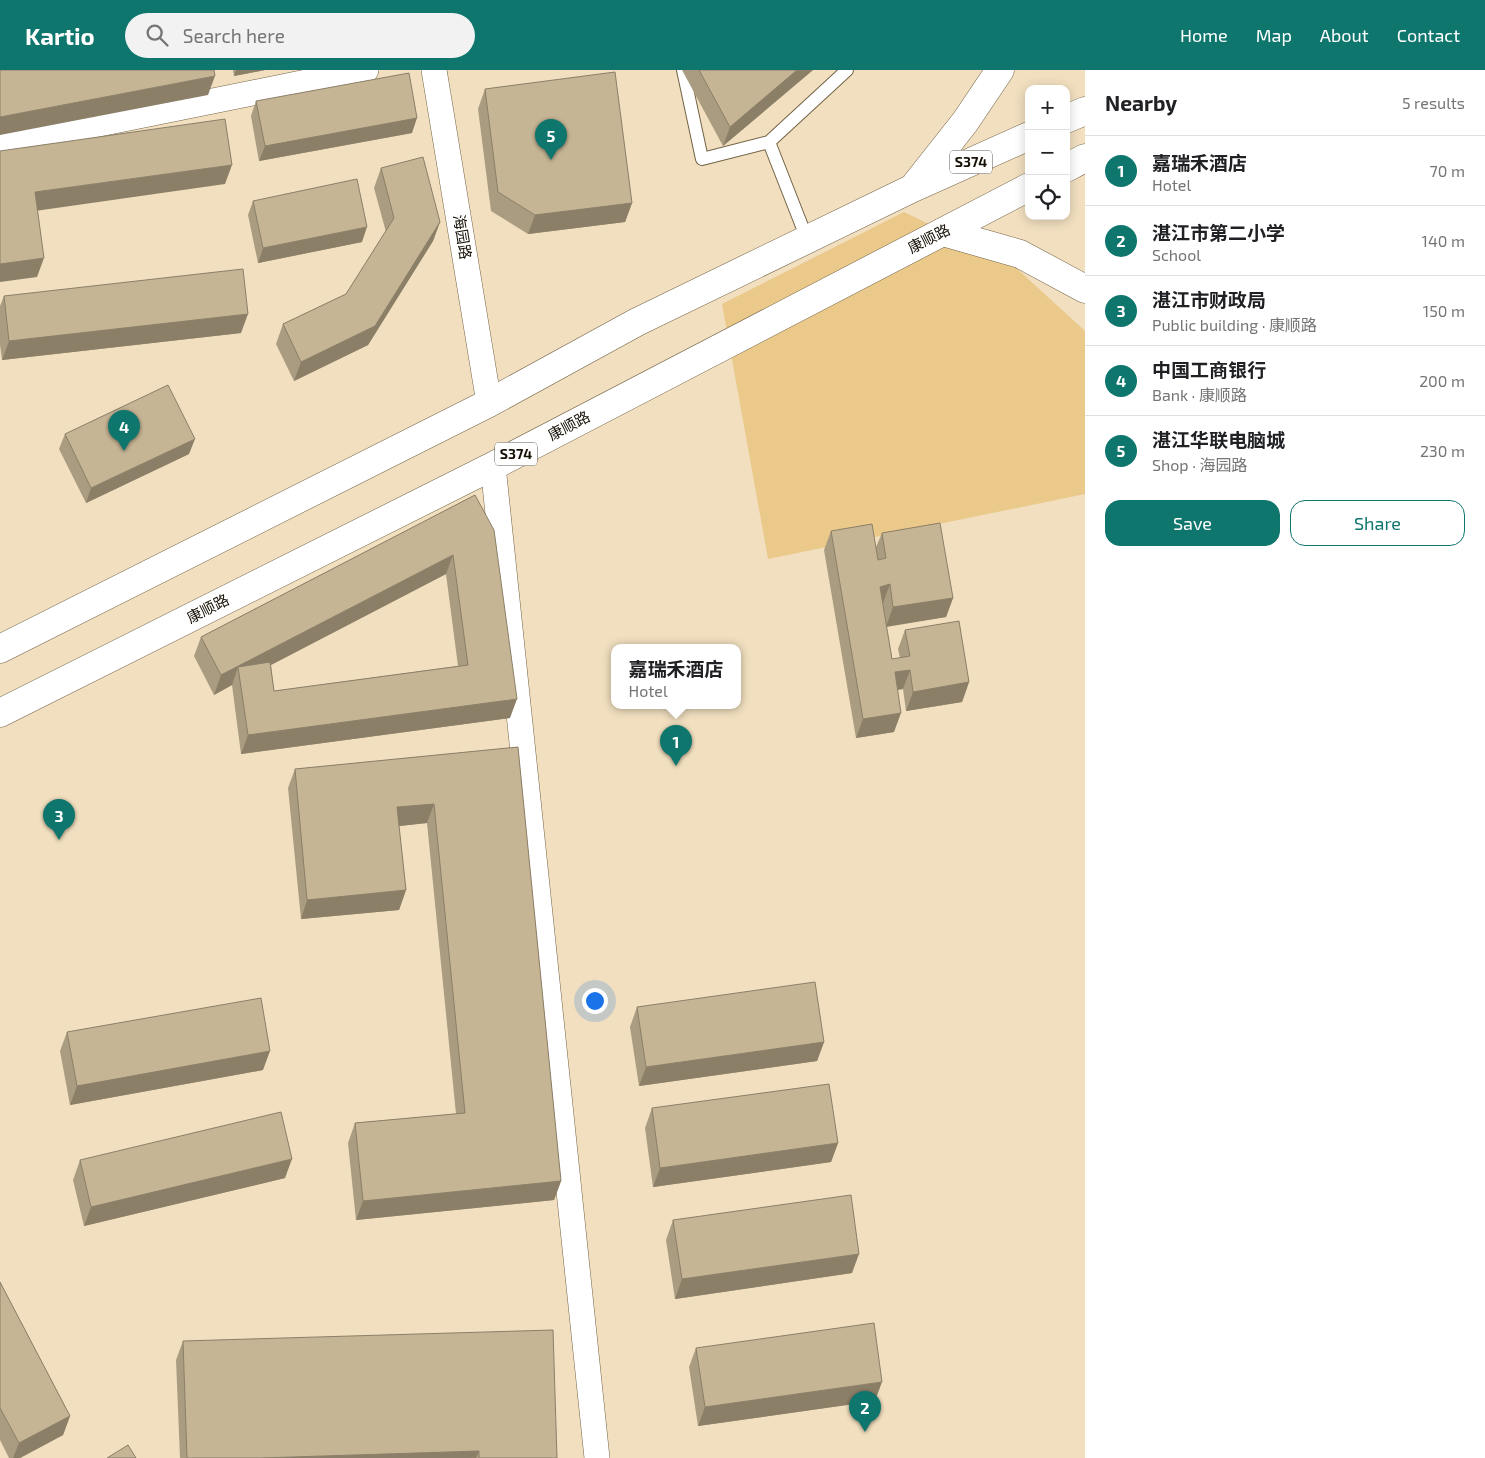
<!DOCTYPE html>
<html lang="en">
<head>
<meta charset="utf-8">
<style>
	:root { --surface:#fff; --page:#f2f2f2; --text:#202124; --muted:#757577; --line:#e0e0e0; --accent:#0f766e }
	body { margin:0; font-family:"Exo 2","Noto Sans SC",sans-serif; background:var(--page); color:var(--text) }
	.controls { position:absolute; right:15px; top:15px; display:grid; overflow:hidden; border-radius:10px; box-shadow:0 2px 12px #0003 }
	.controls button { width:45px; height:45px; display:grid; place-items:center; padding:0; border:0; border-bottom:1px solid var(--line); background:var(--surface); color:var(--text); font:25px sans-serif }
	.you { position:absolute; left:594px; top:930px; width:18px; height:18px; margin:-12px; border:4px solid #fff; border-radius:50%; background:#1a73e8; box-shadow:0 0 0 8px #1a73e833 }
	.badge { display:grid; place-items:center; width:32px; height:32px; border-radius:50%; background:var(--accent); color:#fff; font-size:16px; font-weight:700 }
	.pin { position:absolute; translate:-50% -41px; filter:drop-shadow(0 1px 2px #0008) }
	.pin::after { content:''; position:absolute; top:26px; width:18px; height:15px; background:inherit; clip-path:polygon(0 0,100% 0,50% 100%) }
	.popup { position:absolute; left:611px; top:574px; width:130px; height:65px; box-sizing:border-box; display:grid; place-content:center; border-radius:10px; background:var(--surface); filter:drop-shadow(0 1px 4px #0005); font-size:16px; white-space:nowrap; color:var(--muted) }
	.popup b { font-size:19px; color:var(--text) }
	.popup::after { content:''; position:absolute; left:50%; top:100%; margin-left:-10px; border:10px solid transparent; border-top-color:var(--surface) }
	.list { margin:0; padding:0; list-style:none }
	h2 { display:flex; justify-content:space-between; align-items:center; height:65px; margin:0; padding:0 20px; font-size:21px }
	h2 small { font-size:16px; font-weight:400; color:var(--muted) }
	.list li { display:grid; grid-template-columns:32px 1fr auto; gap:15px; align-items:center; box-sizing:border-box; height:70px; padding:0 20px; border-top:1px solid var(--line) }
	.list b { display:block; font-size:19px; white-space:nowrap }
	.list p { margin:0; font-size:16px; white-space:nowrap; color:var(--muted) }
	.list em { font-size:16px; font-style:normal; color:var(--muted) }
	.actions { display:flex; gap:10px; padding:15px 20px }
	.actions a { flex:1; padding:11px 0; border:1px solid var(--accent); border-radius:15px; text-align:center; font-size:18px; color:var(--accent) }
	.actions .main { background:var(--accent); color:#fff }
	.icon { flex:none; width:28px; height:28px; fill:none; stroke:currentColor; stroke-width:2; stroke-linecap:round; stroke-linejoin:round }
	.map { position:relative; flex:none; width:1085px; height:1388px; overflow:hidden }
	header { display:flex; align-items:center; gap:30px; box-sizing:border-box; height:70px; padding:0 25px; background:var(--accent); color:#fff }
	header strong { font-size:24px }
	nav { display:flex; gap:28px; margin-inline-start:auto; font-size:18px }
	.search { width:350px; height:45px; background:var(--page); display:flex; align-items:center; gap:12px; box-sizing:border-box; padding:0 18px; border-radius:28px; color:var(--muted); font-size:19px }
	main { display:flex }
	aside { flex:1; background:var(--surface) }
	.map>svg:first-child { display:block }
</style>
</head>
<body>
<header>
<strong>Kartio</strong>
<div class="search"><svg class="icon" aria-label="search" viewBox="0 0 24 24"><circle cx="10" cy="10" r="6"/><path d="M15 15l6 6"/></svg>Search here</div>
<nav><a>Home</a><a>Map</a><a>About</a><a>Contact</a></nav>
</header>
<main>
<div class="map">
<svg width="1085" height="1388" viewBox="0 0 1085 1388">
	<rect width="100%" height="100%" fill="#f1dfbf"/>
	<polygon fill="#ebc98b" points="904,142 1013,195 1085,261 1085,424 768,489 722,234"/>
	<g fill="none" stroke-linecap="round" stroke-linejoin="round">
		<defs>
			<g id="service">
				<polyline points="683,0 702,89 769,72 847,0"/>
				<polyline points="769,72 807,169"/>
			</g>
			<g id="minor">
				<polyline points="434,0 489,333"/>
				<polyline points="0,74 366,0"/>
				<polyline points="493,396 597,1388"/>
			</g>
			<g id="primary">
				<polyline points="1066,49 1085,41"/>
				<polyline points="1066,98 1085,88"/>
				<polyline points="916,114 965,52 1000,0"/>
				<polyline points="943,162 1020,184 1085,219"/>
				<polyline points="0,579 489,333 637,252 913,118 1029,66"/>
				<polyline points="0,643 493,396 1029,117"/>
			</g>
		</defs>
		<use href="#service" stroke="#736346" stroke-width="14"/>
		<use href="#minor" stroke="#736346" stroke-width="26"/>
		<use href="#primary" stroke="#736346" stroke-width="29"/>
		<use href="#service" stroke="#fff" stroke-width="12"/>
		<use href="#minor" stroke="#fff" stroke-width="25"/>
		<use href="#primary" stroke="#fff" stroke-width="28"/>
	</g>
	<g fill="#aa9c80" fill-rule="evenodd">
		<polygon points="233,0 265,0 234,6"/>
		<polygon points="682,0 813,0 723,76"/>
		<polygon points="485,19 632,133 625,152 528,164 491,141 478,39"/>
		<polygon points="256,31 412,63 259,91 251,46"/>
		<polygon points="381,98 440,152 433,171 368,275 294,311 276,274 283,254 346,224 386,162 374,118"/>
		<polygon points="253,131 362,172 258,193 248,145"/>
		<polygon points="4,226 241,263 2,290 0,275 0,236"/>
		<polygon points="65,364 189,384 86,433 59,379"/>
		<path d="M475,425L510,648L241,684L232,615L214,625L194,586L201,567ZM446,504L458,596L274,621L271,595Z"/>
		<polygon points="831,461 876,477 882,463 953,528 946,547 886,556 892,589 900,588 898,579 905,560 969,612 962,632 906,641 903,619 897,620 894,662 856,668 824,480"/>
		<polygon points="518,677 561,1111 554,1130 356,1150 348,1073 355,1053 456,1044 427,753 399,756 406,820 399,840 301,849 288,718 295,699"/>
		<polygon points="637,937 824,972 817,991 639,1016 630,957"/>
		<polygon points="67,962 263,1000 70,1035 60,981"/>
		<polygon points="652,1038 838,1073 831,1092 653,1117 645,1058"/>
		<polygon points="80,1090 285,1108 84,1156 73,1110"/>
		<polygon points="673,1150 852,1203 675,1229 666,1170"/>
		<polygon points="0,1212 70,1346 63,1365 20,1388 9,1388 0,1370"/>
		<polygon points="183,1271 557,1388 180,1388 176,1290"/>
		<polygon points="696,1278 875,1331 698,1356 689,1297"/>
	</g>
	<g fill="#8b7f68">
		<polygon points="236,0 265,0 234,6"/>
		<polygon points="797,0 813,0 723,76 730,57"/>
		<polygon points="215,6 208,25 0,65 0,47"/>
		<polygon points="417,48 412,63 259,91 265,76"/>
		<polygon points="232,95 225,114 28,142 35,122"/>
		<polygon points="632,133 625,152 528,164 535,145"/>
		<polygon points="440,152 433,171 368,275 294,311 301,292"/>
		<polygon points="367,157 362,172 258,193 263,178"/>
		<polygon points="44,188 37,207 0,212 0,194"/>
		<polygon points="248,244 241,263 2,290 9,271"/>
		<polygon points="195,369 189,384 86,433 91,418"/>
		<polygon points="453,485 446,504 240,611 238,597 232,615 214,625 221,605"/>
		<polygon points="890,514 883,533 880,517"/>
		<polygon points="953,528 946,547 886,557 893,537"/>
		<polygon points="910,600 903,619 888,621 895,602"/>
		<polygon points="969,612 962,632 906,641 913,622"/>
		<polygon points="517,629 510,648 241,684 248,665"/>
		<polygon points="901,643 894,662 856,668 863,649"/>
		<polygon points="434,734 427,753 390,757 397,737"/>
		<polygon points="406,820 399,840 301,849 307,830"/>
		<polygon points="824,972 817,991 639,1016 646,997"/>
		<polygon points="270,981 263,1000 70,1035 77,1016"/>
		<polygon points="838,1073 831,1092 653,1117 660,1098"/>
		<polygon points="292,1089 285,1108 84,1156 91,1137"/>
		<polygon points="561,1111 554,1130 356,1150 363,1131"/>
		<polygon points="859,1184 852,1203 675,1229 682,1209"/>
		<polygon points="882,1312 875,1331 698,1356 705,1337"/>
		<polygon points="70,1346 63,1365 20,1388 13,1388 19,1373"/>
		<polygon points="479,1381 476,1388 260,1388"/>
	</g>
	<g fill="#c6b595" stroke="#8b7f68">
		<polygon points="0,0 214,0 215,6 0,47"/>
		<polygon points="699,0 797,0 730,57"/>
		<polygon points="615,2 632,133 535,145 498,122 485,19"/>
		<polygon points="409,3 417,48 265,76 256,31"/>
		<polygon points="225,49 232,95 35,122 44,188 0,194 0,81"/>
		<polygon points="423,87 440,152 375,256 301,292 283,254 346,224 394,148 381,98"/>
		<polygon points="357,109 367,157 263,178 253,131"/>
		<polygon points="243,199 248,244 9,271 4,226"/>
		<polygon points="168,315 195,369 91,418 65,364"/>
		<polygon points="475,425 494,460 517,629 248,665 238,597 270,592 274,621 468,595 453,485 221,605 201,567"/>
		<polygon points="940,453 953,528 893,537 890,514 880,517 892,589 910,586 905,560 959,551 969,612 913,622 910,600 895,602 901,643 863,649 831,461 872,454 878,490 886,488 882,463"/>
		<polygon points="518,677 561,1111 363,1131 355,1053 465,1043 434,734 397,737 406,820 307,830 295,699"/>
		<polygon points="815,912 824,972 646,997 637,937"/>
		<polygon points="261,928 270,981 77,1016 67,962"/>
		<polygon points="829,1014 838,1073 660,1098 652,1038"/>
		<polygon points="281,1042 292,1089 91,1137 80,1090"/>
		<polygon points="851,1125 859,1184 682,1209 673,1150"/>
		<polygon points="0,1212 70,1346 19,1373 0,1338"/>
		<polygon points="874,1253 882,1312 705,1337 696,1278"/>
		<polygon points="553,1260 557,1388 479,1388 479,1381 260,1388 187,1388 183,1271"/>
		<polygon points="128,1375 136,1388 107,1388"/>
	</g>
	<g text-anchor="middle" stroke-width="5" stroke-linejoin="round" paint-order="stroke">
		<g fill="#fff" stroke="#5c5850" stroke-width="1">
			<rect x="950" y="80.5" width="42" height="23" rx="4"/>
			<rect x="495" y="372.5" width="42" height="23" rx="4"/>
		</g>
		<g font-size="14" font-weight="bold" fill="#161005">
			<text x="971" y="97">S374</text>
			<text x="516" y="389">S374</text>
		</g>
		<g font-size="15" fill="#161005" stroke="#fff">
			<text transform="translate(462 167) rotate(81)" y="5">海园路</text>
			<text transform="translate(929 169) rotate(-27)" y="5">康顺路</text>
			<text transform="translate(569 356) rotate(-28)" y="5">康顺路</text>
			<text transform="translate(208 539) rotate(-27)" y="5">康顺路</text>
		</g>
	</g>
</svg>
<div class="controls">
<button>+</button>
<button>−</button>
<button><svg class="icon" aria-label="locate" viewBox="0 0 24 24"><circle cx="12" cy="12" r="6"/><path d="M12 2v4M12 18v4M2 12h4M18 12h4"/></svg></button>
</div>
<div class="you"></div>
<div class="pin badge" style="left:676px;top:696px">1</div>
<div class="popup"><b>嘉瑞禾酒店</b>Hotel</div>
<div class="pin badge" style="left:865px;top:1362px">2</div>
<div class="pin badge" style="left:59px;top:770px">3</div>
<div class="pin badge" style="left:124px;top:381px">4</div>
<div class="pin badge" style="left:551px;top:90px">5</div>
</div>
<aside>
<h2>Nearby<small>5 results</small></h2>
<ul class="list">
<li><span class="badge">1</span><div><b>嘉瑞禾酒店</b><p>Hotel</p></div><em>70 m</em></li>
<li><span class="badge">2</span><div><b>湛江市第二小学</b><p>School</p></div><em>140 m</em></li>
<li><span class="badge">3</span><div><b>湛江市财政局</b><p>Public building · 康顺路</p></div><em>150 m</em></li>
<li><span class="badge">4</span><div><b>中国工商银行</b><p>Bank · 康顺路</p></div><em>200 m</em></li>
<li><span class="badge">5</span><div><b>湛江华联电脑城</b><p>Shop · 海园路</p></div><em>230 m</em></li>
</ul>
<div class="actions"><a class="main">Save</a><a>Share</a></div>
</aside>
</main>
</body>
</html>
